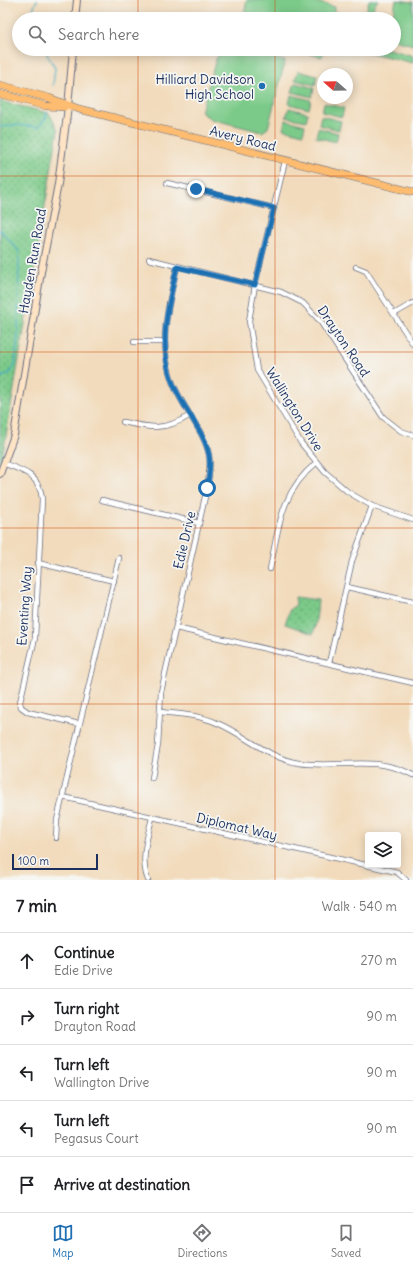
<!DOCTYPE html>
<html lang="en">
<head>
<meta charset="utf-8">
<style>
	:root { --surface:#fff; --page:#f6f6f6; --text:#202124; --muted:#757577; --line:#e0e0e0; --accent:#1f6fb2 }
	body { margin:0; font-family:Delius,sans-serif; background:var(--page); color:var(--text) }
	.controls { position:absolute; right:12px; bottom:12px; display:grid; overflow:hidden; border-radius:4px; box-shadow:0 2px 10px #0003 }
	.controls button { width:36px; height:36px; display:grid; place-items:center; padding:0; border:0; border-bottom:1px solid var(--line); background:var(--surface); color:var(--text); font:20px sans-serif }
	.compass { position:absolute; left:317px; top:68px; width:36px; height:36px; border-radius:50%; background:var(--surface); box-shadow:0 2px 10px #0003; rotate:290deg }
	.scale { position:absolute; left:12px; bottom:10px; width:86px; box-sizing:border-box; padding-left:4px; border:2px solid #1b2f5e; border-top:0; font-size:11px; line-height:14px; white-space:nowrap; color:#1b2f5e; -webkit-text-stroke:3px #f6f6f2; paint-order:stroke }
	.stop { position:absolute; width:12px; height:12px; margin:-9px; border:3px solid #1f6fb2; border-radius:50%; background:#fff }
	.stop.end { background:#1f6fb2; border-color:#fff; box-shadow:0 1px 4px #0008 }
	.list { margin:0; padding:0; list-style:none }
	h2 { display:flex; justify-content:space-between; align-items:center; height:52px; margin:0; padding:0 16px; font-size:17px }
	h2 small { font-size:13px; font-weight:400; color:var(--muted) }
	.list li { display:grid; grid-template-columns:26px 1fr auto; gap:12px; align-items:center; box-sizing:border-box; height:56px; padding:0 16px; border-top:1px solid var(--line) }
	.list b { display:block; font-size:15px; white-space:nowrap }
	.list p { margin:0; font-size:13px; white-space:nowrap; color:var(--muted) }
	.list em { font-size:13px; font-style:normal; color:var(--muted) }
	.icon { flex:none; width:22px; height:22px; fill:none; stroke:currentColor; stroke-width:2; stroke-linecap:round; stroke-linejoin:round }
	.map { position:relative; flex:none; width:413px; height:880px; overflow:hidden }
	.search { position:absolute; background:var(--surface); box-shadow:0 2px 10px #0003; left:12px; right:12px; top:12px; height:44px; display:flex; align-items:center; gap:10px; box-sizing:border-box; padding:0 14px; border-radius:22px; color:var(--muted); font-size:15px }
	.sheet { height:332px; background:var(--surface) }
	nav { display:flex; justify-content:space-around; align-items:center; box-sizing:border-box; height:56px; border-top:1px solid var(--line); background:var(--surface); font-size:11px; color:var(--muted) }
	nav a { display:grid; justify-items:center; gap:2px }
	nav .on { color:var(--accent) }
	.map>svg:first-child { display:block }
</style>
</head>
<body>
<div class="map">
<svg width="413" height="880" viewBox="0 0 413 880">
	<defs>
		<pattern id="park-dots" width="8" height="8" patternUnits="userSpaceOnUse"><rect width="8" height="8" fill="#7cca89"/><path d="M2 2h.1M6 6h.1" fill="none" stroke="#65a473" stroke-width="1.8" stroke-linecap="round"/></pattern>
	</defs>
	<rect width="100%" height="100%" fill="#f6f6f2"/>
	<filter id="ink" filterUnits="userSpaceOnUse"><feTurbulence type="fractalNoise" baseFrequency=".025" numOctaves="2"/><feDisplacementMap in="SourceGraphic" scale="8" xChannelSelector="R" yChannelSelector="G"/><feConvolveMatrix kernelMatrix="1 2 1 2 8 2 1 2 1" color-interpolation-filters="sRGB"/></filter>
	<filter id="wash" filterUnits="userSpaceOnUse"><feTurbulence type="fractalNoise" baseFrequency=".012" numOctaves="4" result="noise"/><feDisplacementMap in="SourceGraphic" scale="16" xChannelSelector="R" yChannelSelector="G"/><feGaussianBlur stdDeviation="0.9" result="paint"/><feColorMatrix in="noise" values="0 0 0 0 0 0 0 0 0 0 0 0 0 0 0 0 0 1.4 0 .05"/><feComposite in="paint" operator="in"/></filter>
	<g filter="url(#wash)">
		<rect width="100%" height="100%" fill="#f2dbbc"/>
		<g fill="url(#park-dots)" stroke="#4c7c74">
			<polygon points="0,101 49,113 58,130 2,459 0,462"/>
			<polygon points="295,597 318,600 316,622 313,634 285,624 290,609 296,605"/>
		</g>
		<g fill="#7cca89" stroke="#4c7c74">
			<polygon points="247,0 309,0 335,7 332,19 243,19"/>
			<polygon points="369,0 378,0 373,8 371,19 364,19"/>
			<polygon points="396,0 413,2 413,45 394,40 394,19 392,19"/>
			<polygon points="222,49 239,49 285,61 268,128 262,132 211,119 201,112 216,59"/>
			<polygon points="290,49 324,49 322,57"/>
			<polygon points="368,49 389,49 413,56 413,63 367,52"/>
			<polygon points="298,71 317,76 315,85 295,80"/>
			<polygon points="295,83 314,88 312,97 292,92"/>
			<polygon points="291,95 311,100 309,109 289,104"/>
			<polygon points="324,103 344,108 342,117 322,112"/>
			<polygon points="289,108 308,113 306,121 286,117"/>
			<polygon points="321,116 341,121 339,130 319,125"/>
			<polygon points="286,120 305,125 303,134 283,129"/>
			<polygon points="318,128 338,133 336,142 316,137"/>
		</g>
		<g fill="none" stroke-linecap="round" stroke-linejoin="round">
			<g stroke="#3eaabd" stroke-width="1.5">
				<polyline points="29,19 37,0"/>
				<polyline points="44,49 55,68 53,85"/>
				<polyline points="0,127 15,125 39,127 46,117 47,112"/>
				<polyline points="0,230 19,251 18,334 15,365 10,373 0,378"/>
			</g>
		</g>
	</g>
	<g filter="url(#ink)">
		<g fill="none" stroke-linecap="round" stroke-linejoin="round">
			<defs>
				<g id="minor">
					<polyline points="285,161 255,285 249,321 257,370 301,443 325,472 348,492 372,506 413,520"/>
					<polyline points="167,183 274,208"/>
					<polyline points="149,259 281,292 303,303 320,321 383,417 401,431 413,435"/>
					<polyline points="356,267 366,271 413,344"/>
					<polyline points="394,314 413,303"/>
					<polyline points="134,342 164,342"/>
					<path d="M123,422C150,428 164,431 189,416"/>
					<path d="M5,464C25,471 40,476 42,499L35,638L20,702L21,707L28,712L79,724"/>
					<polyline points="102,500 199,523"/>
					<polyline points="38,563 114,581"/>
					<path d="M270,569C279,527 280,493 316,463"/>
					<polyline points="347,587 413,602"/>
					<polyline points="176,628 413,683"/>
					<polyline points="329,663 352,561 372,506"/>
					<path d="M160,712C180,714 199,715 217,723C246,735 267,758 299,763C340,769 372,754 413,775"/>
					<path d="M152,778L158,745L161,692L207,488C209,477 211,466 209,455C204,430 181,406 172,381C158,342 168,306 177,267"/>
					<polyline points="63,797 397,872 406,880"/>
					<polyline points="56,838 57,820 119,558"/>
					<path d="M148,880C140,860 147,838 152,818"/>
				</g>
				<g id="secondary">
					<polyline points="75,19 77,0"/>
					<polyline points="0,474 14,435 41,272 58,184 68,107 73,49"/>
				</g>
				<g id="primary">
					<polyline points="0,85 49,98 79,109 413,192"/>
					<polyline points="0,94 46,106 64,107"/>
				</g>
			</defs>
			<use href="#minor" stroke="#666b7f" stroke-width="6"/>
			<use href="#secondary" stroke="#666b7f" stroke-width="8"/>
			<use href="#primary" stroke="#666b7f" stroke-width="8"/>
			<use href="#minor" stroke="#fff" stroke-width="4.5"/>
			<use href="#secondary" stroke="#fee4c5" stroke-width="6"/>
			<use href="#primary" stroke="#fdbc6f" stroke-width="7"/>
		</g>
	</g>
	<g fill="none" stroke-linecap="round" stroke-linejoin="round" filter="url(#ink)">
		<path stroke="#1f6fb2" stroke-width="5" d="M196,189L274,208L255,285L177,267C168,306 158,343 172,381C181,406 204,430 209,455C211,466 209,477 207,488"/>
	</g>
	<path fill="none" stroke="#d45514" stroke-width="1" stroke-opacity="0.55" d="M138,0V19M275,0V19M138,49V880M275,49V880M0,176H413M0,352H413M0,528H413M0,704H413"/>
	<circle fill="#1f6fb2" stroke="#f6f6f2" stroke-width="1.5" cx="262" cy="86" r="4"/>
	<g text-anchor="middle" stroke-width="3.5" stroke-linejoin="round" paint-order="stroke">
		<g font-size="13" fill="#1b2f5e" stroke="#f6f6f2" text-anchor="end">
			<text x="254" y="84">Hilliard Davidson<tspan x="254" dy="15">High School</tspan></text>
		</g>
		<g font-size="13" fill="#1b2f5e" stroke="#f6f6f2">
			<text transform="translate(243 138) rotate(14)" y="5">Avery Road</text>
			<text transform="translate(32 261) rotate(-80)" y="5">Hayden Run Road</text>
			<text transform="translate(344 341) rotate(56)" y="5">Drayton Road</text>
			<text transform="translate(295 409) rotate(58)" y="5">Wallington Drive</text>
			<text transform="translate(184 540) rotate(-77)" y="5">Edie Drive</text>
			<text transform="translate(24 606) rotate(-86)" y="5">Eventing Way</text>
			<text transform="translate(237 826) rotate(13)" y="5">Diplomat Way</text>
		</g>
	</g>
</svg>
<div class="controls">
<button><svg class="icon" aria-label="layers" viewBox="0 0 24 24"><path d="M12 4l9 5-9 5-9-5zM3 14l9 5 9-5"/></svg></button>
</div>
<svg class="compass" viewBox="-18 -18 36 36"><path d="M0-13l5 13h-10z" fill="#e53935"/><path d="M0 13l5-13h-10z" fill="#757577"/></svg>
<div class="scale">100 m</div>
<div class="stop" style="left:207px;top:488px"></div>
<div class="stop end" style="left:196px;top:189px"></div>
<div class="search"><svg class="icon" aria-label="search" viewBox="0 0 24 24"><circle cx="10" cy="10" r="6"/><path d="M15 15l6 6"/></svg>Search here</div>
</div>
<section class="sheet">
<h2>7 min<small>Walk · 540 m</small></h2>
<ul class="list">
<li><svg class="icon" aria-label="ahead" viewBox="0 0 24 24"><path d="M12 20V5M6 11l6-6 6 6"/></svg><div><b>Continue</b><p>Edie Drive</p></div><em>270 m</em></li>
<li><svg class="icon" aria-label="right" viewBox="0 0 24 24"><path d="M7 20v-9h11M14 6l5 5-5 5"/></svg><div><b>Turn right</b><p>Drayton Road</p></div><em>90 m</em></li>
<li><svg class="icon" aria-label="left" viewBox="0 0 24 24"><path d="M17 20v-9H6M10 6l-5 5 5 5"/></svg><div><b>Turn left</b><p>Wallington Drive</p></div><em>90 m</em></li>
<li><svg class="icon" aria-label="left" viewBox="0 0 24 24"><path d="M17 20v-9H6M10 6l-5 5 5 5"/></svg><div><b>Turn left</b><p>Pegasus Court</p></div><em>90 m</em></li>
<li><svg class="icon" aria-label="arrive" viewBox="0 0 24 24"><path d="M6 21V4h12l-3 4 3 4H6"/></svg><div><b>Arrive at destination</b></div></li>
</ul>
</section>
<nav>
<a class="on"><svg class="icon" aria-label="map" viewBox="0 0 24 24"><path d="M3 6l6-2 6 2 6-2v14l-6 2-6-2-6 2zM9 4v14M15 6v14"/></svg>Map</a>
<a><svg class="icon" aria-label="directions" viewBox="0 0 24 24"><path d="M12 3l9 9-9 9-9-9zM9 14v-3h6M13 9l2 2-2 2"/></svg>Directions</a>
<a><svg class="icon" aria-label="saved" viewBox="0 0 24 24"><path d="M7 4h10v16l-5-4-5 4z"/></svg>Saved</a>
</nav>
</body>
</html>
